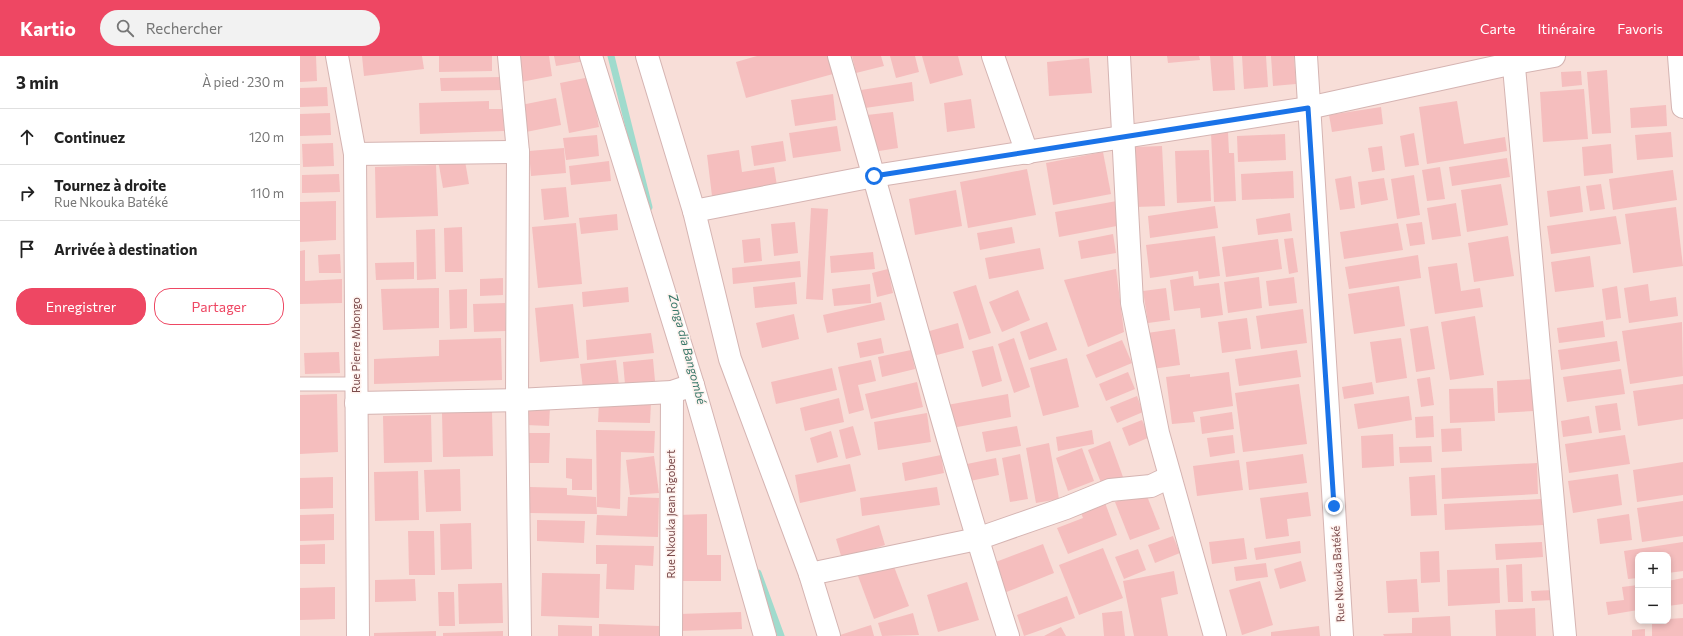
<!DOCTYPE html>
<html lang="fr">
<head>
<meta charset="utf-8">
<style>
	:root { --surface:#fff; --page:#f2f2f2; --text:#222; --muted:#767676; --line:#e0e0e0; --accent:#ee4763 }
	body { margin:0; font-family:Commissioner,sans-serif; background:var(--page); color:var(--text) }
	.controls { position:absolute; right:12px; bottom:12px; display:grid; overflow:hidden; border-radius:8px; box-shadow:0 2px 6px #0003 }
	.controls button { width:36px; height:36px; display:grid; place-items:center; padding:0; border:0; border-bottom:1px solid var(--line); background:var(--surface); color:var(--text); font:20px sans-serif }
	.stop { position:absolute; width:12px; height:12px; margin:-9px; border:3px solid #1a73e8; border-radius:50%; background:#fff }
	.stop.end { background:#1a73e8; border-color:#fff; box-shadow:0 1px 4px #0008 }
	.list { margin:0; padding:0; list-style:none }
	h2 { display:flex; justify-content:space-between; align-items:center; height:52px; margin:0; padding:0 16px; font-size:17px }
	h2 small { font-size:13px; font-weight:400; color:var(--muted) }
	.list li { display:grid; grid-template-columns:26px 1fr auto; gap:12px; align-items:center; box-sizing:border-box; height:56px; padding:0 16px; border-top:1px solid var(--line) }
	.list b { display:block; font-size:15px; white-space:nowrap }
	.list p { margin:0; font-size:13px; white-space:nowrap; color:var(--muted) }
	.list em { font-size:13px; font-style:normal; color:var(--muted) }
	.actions { display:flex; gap:8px; padding:12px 16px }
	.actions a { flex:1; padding:9px 0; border:1px solid var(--accent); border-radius:16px; text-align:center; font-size:14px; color:var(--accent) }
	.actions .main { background:var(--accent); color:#fff }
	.icon { flex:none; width:22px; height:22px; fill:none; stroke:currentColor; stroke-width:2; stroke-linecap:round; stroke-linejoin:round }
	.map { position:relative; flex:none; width:1383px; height:580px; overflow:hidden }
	header { display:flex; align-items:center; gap:24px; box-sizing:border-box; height:56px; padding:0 20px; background:var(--accent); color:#fff }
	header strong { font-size:19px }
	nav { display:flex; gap:22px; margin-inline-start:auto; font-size:14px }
	.search { width:280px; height:36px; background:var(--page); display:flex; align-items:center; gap:10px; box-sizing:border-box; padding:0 14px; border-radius:22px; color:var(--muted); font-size:15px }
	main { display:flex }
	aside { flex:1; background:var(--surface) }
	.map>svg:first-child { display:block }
</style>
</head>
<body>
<header>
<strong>Kartio</strong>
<div class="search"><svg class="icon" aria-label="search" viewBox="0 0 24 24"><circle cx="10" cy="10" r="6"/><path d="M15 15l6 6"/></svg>Rechercher</div>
<nav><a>Carte</a><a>Itinéraire</a><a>Favoris</a></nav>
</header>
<main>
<aside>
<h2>3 min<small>À pied · 230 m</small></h2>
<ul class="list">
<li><svg class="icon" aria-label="ahead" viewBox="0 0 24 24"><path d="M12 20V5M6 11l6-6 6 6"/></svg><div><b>Continuez</b></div><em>120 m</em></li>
<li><svg class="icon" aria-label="right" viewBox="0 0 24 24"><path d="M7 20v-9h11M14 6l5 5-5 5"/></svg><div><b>Tournez à droite</b><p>Rue Nkouka Batéké</p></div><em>110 m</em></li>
<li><svg class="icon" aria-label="arrive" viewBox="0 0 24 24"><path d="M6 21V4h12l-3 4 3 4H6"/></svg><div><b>Arrivée à destination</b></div></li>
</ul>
<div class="actions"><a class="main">Enregistrer</a><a>Partager</a></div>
</aside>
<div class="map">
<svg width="1383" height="580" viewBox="0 0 1383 580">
	<rect width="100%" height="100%" fill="#feede8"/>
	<path fill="#f8ded8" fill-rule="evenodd" d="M0,0H1383V580H0ZM1338,499H1368V565H1338Z"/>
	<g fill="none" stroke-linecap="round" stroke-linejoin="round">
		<g stroke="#a0dbcd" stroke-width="7">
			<polyline points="311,0 349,151"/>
			<polyline points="458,517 481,580"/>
		</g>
	</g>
	<g fill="#f5bebe">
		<polygon points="0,0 16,0 17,25 0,26"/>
		<polygon points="62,0 122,0 124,13 64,20"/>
		<polygon points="139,0 192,0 192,15 139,16"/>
		<polygon points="216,0 249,0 252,20 221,26"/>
		<polygon points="254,0 284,0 285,5 256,10"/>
		<polygon points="457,0 528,0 533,18 446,42 436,6"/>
		<polygon points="552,0 581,0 584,10 556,17"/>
		<polygon points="590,0 615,0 619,16 596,22"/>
		<polygon points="622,0 658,0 663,19 630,28"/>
		<polygon points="867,0 899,0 900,4 868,7"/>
		<polygon points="910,0 933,0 935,34 913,35"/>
		<polygon points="942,0 966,0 968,31 944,33"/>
		<polygon points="971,0 994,0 996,28 973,30"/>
		<polygon points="789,2 792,37 749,40 747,6"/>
		<polygon points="1307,14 1311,77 1292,78 1287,16"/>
		<polygon points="1281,15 1282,29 1262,31 1261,16"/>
		<polygon points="203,21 203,34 141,35 140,22"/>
		<polygon points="290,21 299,71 269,77 260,27"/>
		<polygon points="612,26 614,45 565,52 561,34"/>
		<polygon points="27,31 28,50 0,51 0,32"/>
		<polygon points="1284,33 1288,83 1243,86 1240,36"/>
		<polygon points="533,38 536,64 495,70 491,44"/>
		<polygon points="256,42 261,69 226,76 221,49"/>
		<polygon points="671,43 675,72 647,76 644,47"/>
		<polygon points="189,45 189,53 203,53 204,75 120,78 119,47"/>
		<polygon points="1157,45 1164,88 1205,81 1207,95 1127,108 1119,51"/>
		<polygon points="1366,49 1367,70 1331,72 1330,52"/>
		<polygon points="1081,51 1083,68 1032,76 1029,59"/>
		<polygon points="593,56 598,92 573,96 567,59"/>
		<polygon points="30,57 31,79 0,80 0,58"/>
		<polygon points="537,70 541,95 493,102 489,77"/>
		<polygon points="928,76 929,97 934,97 936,145 914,146 911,77"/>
		<polygon points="1371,76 1373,101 1337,104 1335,79"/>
		<polygon points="1114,77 1119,109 1105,111 1100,80"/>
		<polygon points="985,78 986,104 938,106 937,80"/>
		<polygon points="297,79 299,100 266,104 263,82"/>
		<polygon points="483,85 486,105 454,110 451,90"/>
		<polygon points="33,87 34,110 3,111 2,88"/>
		<polygon points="1311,88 1313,117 1284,120 1282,91"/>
		<polygon points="862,90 865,150 835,151 833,91"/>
		<polygon points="1082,90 1085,114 1072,116 1068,92"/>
		<polygon points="264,92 266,117 231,120 229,95"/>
		<polygon points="439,94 442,116 474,111 477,130 412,140 407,99"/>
		<polygon points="909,94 911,145 877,147 875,95"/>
		<polygon points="803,96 811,138 753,149 746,107"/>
		<polygon points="164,99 169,128 143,132 138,104"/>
		<polygon points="1207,102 1210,121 1152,130 1149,111"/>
		<polygon points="309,105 311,125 271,129 269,110"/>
		<polygon points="136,109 138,160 76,162 75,111"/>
		<polygon points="1140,111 1145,143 1127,145 1122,114"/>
		<polygon points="727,113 736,159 668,172 660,126"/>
		<polygon points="1373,114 1377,144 1313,154 1309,123"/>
		<polygon points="993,115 994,142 942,144 941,118"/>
		<polygon points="39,118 40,136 2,137 2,119"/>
		<polygon points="1114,119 1120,159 1097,163 1091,123"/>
		<polygon points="1051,120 1055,152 1040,154 1035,123"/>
		<polygon points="1084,122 1088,144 1061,149 1058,126"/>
		<polygon points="1201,128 1208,169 1167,176 1161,134"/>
		<polygon points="1301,128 1305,153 1290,155 1286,130"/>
		<polygon points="1280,130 1283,156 1250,161 1247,135"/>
		<polygon points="266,131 269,161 244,164 241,133"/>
		<polygon points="656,134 662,170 615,179 609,143"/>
		<polygon points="36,145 36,184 0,186 0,146"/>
		<polygon points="817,145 822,169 759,181 755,156"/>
		<polygon points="1156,147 1161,180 1132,184 1127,152"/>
		<polygon points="915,150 918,172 850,182 848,160"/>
		<polygon points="1376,151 1383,210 1333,217 1325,158"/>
		<polygon points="511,152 528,153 523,244 506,243"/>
		<polygon points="990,157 992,175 958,179 956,163"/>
		<polygon points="317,158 318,174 281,178 279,162"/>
		<polygon points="1316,160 1321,188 1251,198 1247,170"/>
		<polygon points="495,166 498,197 474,200 471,168"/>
		<polygon points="1122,166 1125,188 1110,190 1106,168"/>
		<polygon points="276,167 282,228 238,232 232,171"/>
		<polygon points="1098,167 1103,194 1044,203 1040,176"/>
		<polygon points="162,171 163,216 145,216 144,172"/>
		<polygon points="712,171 715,187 680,194 677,177"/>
		<polygon points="135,173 136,223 117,224 116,174"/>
		<polygon points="813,178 816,197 781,203 778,185"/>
		<polygon points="915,180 920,220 899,223 898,215 850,222 846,189"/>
		<polygon points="1208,180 1214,220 1174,226 1168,187"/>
		<polygon points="460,182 462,205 444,207 442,184"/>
		<polygon points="993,182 998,216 989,218 984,183"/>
		<polygon points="978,183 982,213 926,221 922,191"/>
		<polygon points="740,192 744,213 689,223 685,202"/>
		<polygon points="5,194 5,225 42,223 42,247 0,248 0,195"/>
		<polygon points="573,196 575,213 531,217 530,200"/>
		<polygon points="40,198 41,217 19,217 18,199"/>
		<polygon points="1118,199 1121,222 1049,233 1045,211"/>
		<polygon points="1290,200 1294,231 1255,236 1251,206"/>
		<polygon points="500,205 501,221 433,228 432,212"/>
		<polygon points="114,206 114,223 76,224 75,207"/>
		<polygon points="1157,207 1161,235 1180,232 1183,251 1135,258 1128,211"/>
		<polygon points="588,213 593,237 577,241 572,217"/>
		<polygon points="816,213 824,276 788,291 764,224"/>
		<polygon points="893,220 894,230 919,227 923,259 901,262 900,252 874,255 870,224"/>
		<polygon points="959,221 962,252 928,257 924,226"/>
		<polygon points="994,221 997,247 969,250 966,225"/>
		<polygon points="203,222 203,239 180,240 180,223"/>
		<polygon points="495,226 497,248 455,252 453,231"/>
		<polygon points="570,228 571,247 534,250 532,233"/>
		<polygon points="1348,228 1350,245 1376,241 1378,260 1329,267 1324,232"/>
		<polygon points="676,229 691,277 669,284 653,236"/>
		<polygon points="1099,230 1105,270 1054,278 1048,238"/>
		<polygon points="1317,230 1321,262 1306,264 1302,233"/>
		<polygon points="328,231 329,246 283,251 282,236"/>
		<polygon points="139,232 139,272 83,274 81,233"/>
		<polygon points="866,232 870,264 848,267 843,235"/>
		<polygon points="167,233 167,272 150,273 149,234"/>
		<polygon points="718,234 730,264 702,276 689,246"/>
		<polygon points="581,246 585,264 527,277 523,259"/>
		<polygon points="205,247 206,275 174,276 173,248"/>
		<polygon points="273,248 279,302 240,306 235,252"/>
		<polygon points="1003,253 1007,287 961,293 956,260"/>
		<polygon points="494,258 499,283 462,292 456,267"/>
		<polygon points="1175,260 1184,319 1150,324 1141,266"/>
		<polygon points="947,262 951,293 922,297 918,266"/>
		<polygon points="1303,265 1305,281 1259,287 1257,272"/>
		<polygon points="747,266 757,294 729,304 720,276"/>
		<polygon points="1382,266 1383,320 1330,328 1322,275"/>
		<polygon points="658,267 664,292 633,300 626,276"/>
		<polygon points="1128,270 1135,313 1116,316 1110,273"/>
		<polygon points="875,273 880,309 852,313 847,277"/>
		<polygon points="351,277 354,297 287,304 286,284"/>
		<polygon points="201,282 202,324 74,328 74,303 139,300 139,284"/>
		<polygon points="581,282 584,297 560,302 557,287"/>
		<polygon points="714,282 730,331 714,337 698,288"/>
		<polygon points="1101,282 1107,322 1076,327 1070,286"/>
		<polygon points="822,284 832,307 796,322 786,299"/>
		<polygon points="1317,285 1320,305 1261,314 1258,294"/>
		<polygon points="693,290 702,325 682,331 672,295"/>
		<polygon points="611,294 615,313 582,321 578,301"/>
		<polygon points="997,294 1001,321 939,330 935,303"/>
		<polygon points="39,296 40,317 5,318 4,297"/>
		<polygon points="767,302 779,351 743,360 730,312"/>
		<polygon points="353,303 355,325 325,328 323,306"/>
		<polygon points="316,304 319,329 283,333 280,308"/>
		<polygon points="571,304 576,325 558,329 564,354 549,358 538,311"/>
		<polygon points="532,312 537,334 476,348 471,326"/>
		<polygon points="1321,313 1325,338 1267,346 1263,321"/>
		<polygon points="828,316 835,333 806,345 799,328"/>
		<polygon points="929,316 933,350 893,356 895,366 872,368 866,321 890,318 890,321"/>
		<polygon points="1130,321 1134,349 1121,351 1117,323"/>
		<polygon points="1233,323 1234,355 1198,357 1197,325"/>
		<polygon points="617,326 623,351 571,363 565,338"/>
		<polygon points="1072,326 1074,338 1044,343 1042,331"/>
		<polygon points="999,328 1007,388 943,396 935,337"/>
		<polygon points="1383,328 1383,363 1338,370 1333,335"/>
		<polygon points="1193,332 1195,365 1150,367 1149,333"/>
		<polygon points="37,338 38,396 0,398 0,339"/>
		<polygon points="708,338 711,361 652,372 647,349"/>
		<polygon points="837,340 843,356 817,367 810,351"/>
		<polygon points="1109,340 1112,364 1058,373 1054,348"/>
		<polygon points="539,342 544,366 505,375 500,352"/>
		<polygon points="299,346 351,346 350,367 298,366"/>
		<polygon points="1317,347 1321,374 1299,377 1295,350"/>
		<polygon points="226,350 250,351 249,370 226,369"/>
		<polygon points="192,355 193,400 143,401 142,357"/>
		<polygon points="932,356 934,373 902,378 900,361"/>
		<polygon points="627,357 631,386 578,394 574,366"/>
		<polygon points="131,359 132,406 84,407 83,360"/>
		<polygon points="1133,360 1134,381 1116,382 1115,361"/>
		<polygon points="1289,360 1292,377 1263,381 1261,365"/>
		<polygon points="842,364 850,381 829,390 822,372"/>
		<polygon points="553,370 561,399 546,403 539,374"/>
		<polygon points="717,370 721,390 686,396 682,376"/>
		<polygon points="1161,372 1162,395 1142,396 1141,373"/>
		<polygon points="296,374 355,375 354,397 321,396 320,453 297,451"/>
		<polygon points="792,374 794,388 758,395 756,381"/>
		<polygon points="531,375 538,401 517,407 510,382"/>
		<polygon points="225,377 250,377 249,407 224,407"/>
		<polygon points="1093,378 1094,410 1062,412 1061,380"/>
		<polygon points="933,379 935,397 910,401 907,382"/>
		<polygon points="1325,379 1330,408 1269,417 1265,388"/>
		<polygon points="810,385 823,421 802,429 788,394"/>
		<polygon points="749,387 759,443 736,447 726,392"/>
		<polygon points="1131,390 1132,406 1100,407 1099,391"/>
		<polygon points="782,392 794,425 768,435 756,402"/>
		<polygon points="720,398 728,443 710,446 702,402"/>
		<polygon points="1003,398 1007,427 949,434 946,406"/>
		<polygon points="641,399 644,417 605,425 602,407"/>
		<polygon points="354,400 359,437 330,439 326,404"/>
		<polygon points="266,402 292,403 292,434 272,434 272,423 266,422"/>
		<polygon points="696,402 699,419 670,425 667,408"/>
		<polygon points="939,404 943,434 897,440 893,410"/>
		<polygon points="1383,406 1383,439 1337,446 1333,414"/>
		<polygon points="1237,407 1238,438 1142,443 1141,412"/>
		<polygon points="550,408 556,435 500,447 495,419"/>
		<polygon points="160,413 161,455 126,456 124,414"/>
		<polygon points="118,415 119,464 75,465 74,416"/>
		<polygon points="1318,418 1322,449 1273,457 1268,425"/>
		<polygon points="1135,419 1137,459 1111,460 1109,421"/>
		<polygon points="33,421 33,452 0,453 0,422"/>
		<polygon points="230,431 267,432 267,439 296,441 297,458 229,457"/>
		<polygon points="637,431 640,449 562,460 560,442"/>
		<polygon points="845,435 860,473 830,484 815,446"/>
		<polygon points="1008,436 1011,460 987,463 989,480 966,483 960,442"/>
		<polygon points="328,441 359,442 358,481 296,479 297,459 327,460"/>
		<polygon points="1241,443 1243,469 1145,474 1144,448"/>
		<polygon points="804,444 817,479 768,498 757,472 783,462 780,454"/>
		<polygon points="1383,445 1383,480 1342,486 1337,452"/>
		<polygon points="34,458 34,484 0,485 0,459"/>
		<polygon points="407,458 407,499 421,499 421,525 378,525 378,459"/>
		<polygon points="1329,458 1332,484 1300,488 1297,463"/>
		<polygon points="237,464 285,465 284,487 237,485"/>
		<polygon points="171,467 172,513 141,514 140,468"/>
		<polygon points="579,469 585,489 542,503 536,483"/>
		<polygon points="108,475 134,475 135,519 109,519"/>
		<polygon points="873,480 880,497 855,507 848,489"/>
		<polygon points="944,482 947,503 912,508 909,486"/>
		<polygon points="1000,485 1001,497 956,504 954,492"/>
		<polygon points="1242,486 1243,501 1196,504 1195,488"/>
		<polygon points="1383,486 1383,515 1368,517 1368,499 1338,499 1338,522 1328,523 1324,495"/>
		<polygon points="25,488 25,508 0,508 0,489"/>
		<polygon points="743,488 754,517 704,537 693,507"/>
		<polygon points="296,489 354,490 353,510 335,509 334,534 306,533 307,508 296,508"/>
		<polygon points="803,492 823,542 779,559 759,509"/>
		<polygon points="838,493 846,514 824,523 815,501"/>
		<polygon points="1139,495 1140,526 1121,527 1120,496"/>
		<polygon points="1001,505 1006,525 980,533 974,513"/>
		<polygon points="966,507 968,521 936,525 934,511"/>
		<polygon points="593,508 609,550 574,563 558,520"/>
		<polygon points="1222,508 1223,546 1208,546 1206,509"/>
		<polygon points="1199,512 1200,547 1148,550 1147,514"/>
		<polygon points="874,515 878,538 861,542 868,580 834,580 823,525"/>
		<polygon points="242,517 300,518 299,562 241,560"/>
		<polygon points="1383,522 1383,548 1368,550 1368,525"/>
		<polygon points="115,523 116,545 75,546 75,524"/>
		<polygon points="1117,523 1119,556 1088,557 1086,525"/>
		<polygon points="960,525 973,569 942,579 929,534"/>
		<polygon points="667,526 679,564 638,576 627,539"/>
		<polygon points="202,527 203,567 159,568 158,528"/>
		<polygon points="1338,529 1338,554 1308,559 1306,546 1324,544 1322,531"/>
		<polygon points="35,531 35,563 0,564 0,532"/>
		<polygon points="1254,534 1254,544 1232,545 1231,535"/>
		<polygon points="138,536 154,536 155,570 139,570"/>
		<polygon points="767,540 775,562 724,580 717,559"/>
		<polygon points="1235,552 1236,580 1196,580 1195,554"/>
		<polygon points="822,555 825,580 804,580 802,557"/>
		<polygon points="441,556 442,573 379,575 379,558"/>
		<polygon points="613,557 619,579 582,580 578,567"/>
		<polygon points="1150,560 1151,580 1084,580 1083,578 1112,577 1112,562"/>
		<polygon points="1383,562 1383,580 1352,580 1352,565 1368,565 1368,563"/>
		<polygon points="299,568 359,570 359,580 299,580"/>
		<polygon points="258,569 292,570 292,580 258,580"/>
		<polygon points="571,569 574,580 541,580 540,579"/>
		<polygon points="1019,570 1020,580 971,580 971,576"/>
		<polygon points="761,571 766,580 744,580"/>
		<polygon points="1345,573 1345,580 1332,580 1332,574"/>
		<polygon points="136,575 136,580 74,580 74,577"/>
		<polygon points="203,575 203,580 143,580 143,577"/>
	</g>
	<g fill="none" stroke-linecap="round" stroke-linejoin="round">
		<defs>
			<polyline id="service" points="0,328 56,328"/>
			<g id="minor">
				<polyline points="37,0 55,98 58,580"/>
				<polyline points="209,0 218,96 217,344 220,580"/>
				<polyline points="291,0 393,329 465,580"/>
				<polyline points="347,0 394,155 430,303 510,518 529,580"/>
				<path d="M539,0C596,193 646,388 708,580"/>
				<polyline points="693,0 727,97"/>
				<polyline points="819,0 832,247 858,377 915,580"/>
				<polyline points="1006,0 1042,580"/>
				<polyline points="1213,0 1265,580"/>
				<polyline points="1379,0 1383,51"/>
				<polyline points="55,98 218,96"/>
				<polyline points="394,155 574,120 1008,52 1214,7 1254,0"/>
				<polyline points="56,347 217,344 372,336 393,329"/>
				<polyline points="510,518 677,483 766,452 810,434 851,430 870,421"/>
				<polyline points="371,580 372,336"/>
			</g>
		</defs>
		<use href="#service" stroke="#d5b4b2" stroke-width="15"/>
		<use href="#minor" stroke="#d5b4b2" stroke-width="24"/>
		<use href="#service" stroke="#fff" stroke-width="13"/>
		<use href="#minor" stroke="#fff" stroke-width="22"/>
	</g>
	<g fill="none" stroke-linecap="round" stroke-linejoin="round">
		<polyline stroke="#1a73e8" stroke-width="5" points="574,120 1008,52 1034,450"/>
	</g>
	<g text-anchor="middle" stroke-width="3" stroke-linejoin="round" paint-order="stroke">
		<g font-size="11" fill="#7a4a4b" stroke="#fff3ef">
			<text transform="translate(56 289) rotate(-90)" y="4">Rue Pierre Mbongo</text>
			<text transform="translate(371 458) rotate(-90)" y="4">Rue Nkouka Jean Rigobert</text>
			<text transform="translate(1038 518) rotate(-93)" y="4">Rue Nkouka Batéké</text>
		</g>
		<g font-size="12" font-style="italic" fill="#39786a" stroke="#fff3ef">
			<text transform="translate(387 293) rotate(75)" y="4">Zonga dia Bangombé</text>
		</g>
	</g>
</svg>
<div class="controls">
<button>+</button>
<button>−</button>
</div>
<div class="stop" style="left:574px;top:120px"></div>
<div class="stop end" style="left:1034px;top:450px"></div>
</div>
</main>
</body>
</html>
